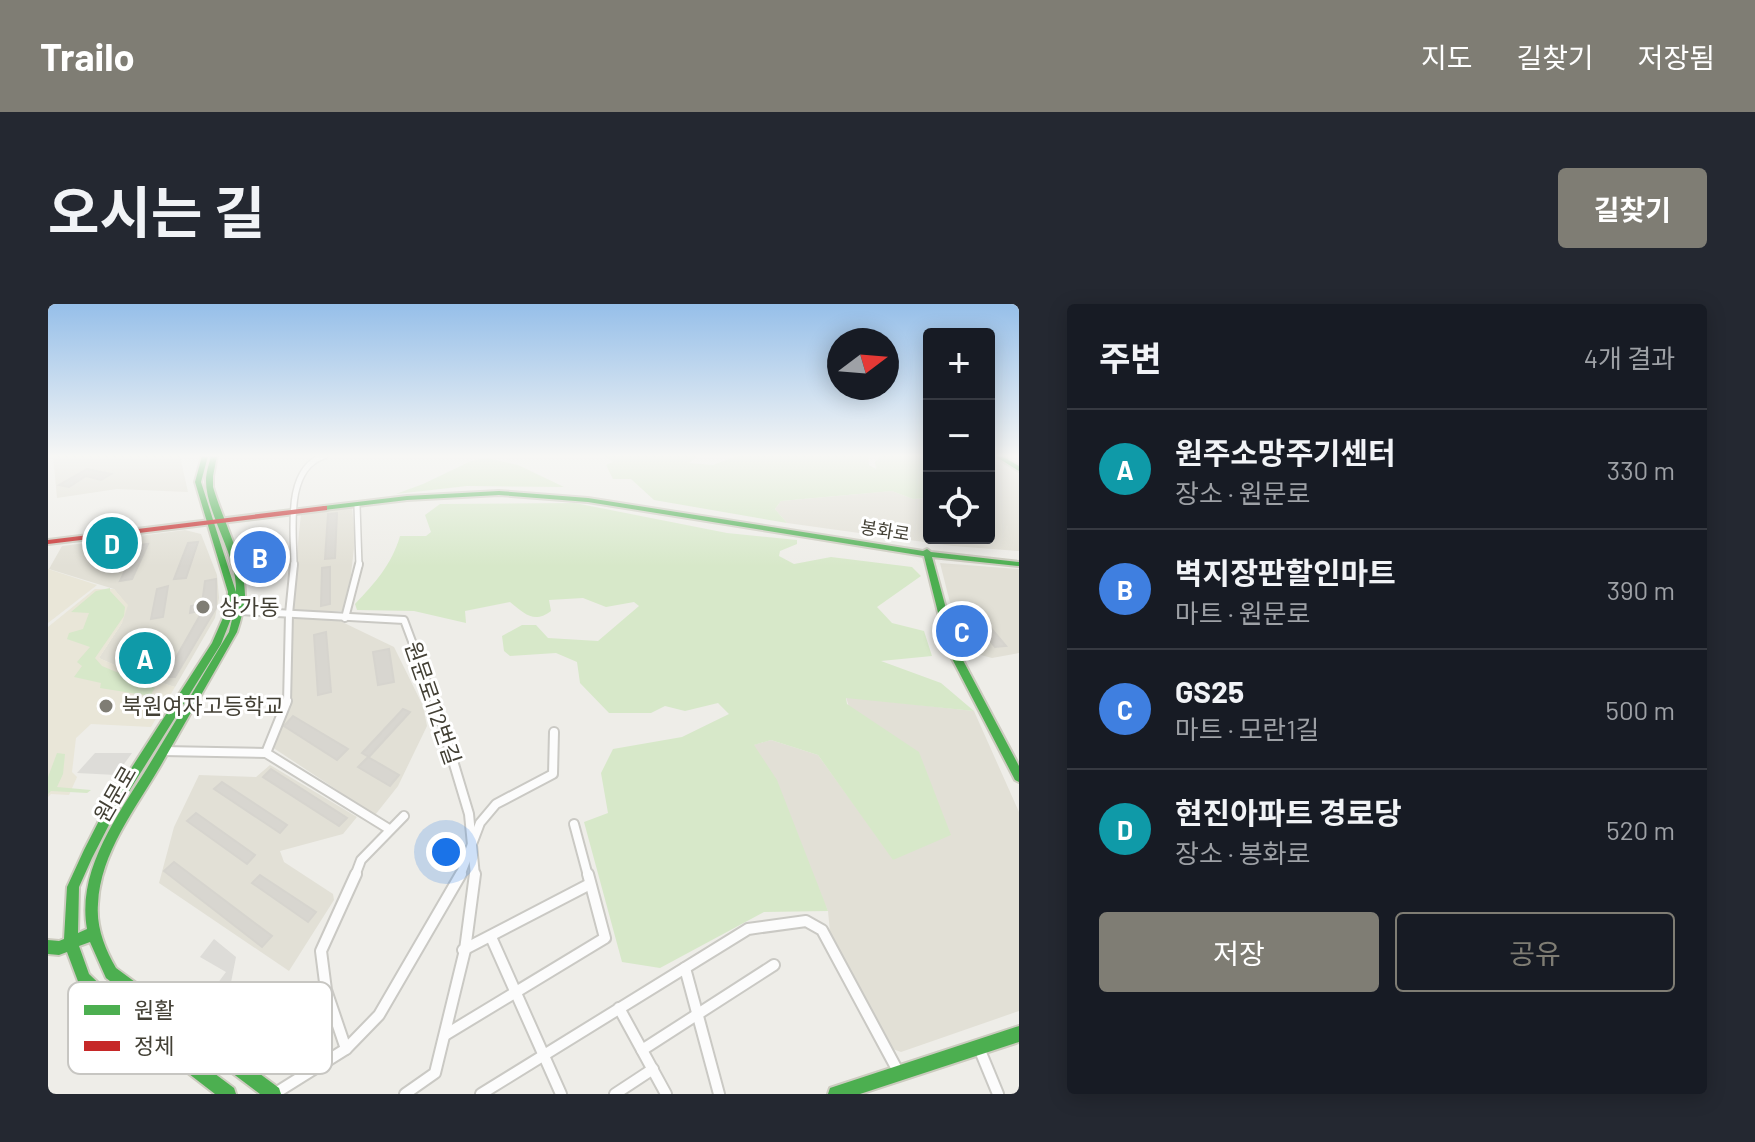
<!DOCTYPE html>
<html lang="ko">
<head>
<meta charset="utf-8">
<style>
	:root { --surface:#171b24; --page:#242831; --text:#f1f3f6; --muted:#9ea1a6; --line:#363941; --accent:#7f7d74 }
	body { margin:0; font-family:Barlow,"Noto Sans KR",sans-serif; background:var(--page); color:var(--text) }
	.controls { position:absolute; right:24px; top:24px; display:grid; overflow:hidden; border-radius:8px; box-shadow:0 4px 20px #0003 }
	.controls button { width:72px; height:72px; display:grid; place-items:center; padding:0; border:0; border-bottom:2px solid var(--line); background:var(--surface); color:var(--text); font:40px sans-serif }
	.compass { position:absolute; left:779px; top:24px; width:72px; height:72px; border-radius:50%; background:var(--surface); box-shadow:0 4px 20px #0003; rotate:74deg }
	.you { position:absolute; left:398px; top:548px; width:28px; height:28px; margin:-20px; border:6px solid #fff; border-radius:50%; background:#1a73e8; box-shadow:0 0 0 12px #1a73e833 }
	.badge { display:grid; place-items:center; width:52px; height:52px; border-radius:50%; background:var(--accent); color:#fff; font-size:26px; font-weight:700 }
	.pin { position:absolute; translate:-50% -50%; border:4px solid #fff; box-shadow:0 2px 8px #0006 }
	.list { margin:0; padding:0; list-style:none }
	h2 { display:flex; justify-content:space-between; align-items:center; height:104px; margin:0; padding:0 32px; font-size:34px }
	h2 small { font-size:26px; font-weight:400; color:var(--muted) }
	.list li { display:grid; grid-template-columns:52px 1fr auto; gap:24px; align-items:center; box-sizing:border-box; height:120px; padding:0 32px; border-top:2px solid var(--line) }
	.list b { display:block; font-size:30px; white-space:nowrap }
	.list p { margin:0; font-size:26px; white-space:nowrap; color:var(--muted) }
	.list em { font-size:26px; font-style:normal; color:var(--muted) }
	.actions { display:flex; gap:16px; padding:24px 32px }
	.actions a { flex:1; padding:18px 0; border:2px solid var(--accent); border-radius:8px; text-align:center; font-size:28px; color:var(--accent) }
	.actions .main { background:var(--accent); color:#fff }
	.icon { flex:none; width:44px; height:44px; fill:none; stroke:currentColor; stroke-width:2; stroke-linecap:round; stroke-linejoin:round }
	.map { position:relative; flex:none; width:971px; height:790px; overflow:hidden; border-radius:8px }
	header { display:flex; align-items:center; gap:48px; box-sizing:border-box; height:112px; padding:0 40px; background:var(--accent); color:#fff }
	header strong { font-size:38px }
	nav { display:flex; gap:44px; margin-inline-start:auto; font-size:28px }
	.intro { display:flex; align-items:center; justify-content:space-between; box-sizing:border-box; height:192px; padding:0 48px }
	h1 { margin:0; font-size:56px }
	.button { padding:20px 36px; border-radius:8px; background:var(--accent); color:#fff; font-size:28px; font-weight:700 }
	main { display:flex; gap:48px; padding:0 48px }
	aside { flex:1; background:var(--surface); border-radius:8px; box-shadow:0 4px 20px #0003 }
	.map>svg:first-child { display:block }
</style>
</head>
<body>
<header>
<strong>Trailo</strong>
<nav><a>지도</a><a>길찾기</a><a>저장됨</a></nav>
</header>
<div class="intro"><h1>오시는 길</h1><a class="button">길찾기</a></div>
<main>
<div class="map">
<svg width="971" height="790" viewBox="0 0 971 790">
	<rect width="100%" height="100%" fill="#eeede8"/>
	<g fill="#e2e0d6">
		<polygon points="5,152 132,152 140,188 69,185 9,194"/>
		<polygon points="941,152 947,152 971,167 971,247 905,242 739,219 727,205 733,197 844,187 865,195 881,194 881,234 941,234"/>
		<polygon points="304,203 307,235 301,288 295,307 243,307 253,210"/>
		<polygon points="137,226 153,230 169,271 171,294 167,314 127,383 89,371 51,354 74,319 76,297 66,285 1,265 14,242"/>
		<polygon points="892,259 971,265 971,349 944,354 914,346"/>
		<polygon points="244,312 288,315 346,343 375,402 379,422 350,482 327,511 224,443 240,403"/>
		<polygon points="798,393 926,407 971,508 971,707 853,748 842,744 782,628 780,607 705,441 723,436 770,451 846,556"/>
		<polygon points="222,461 309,513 295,530 232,547 236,558 285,590 286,596 241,667 111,579 126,523 151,471 208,473"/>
	</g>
	<g fill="#e9e6d8">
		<polygon points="0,265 49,281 0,319"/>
		<polygon points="47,285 66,285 80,301 74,319 51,354 89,371 127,383 103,423 43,420 28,434 24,468 29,473 21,491 3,490 0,493 0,323"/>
	</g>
	<g fill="#d7e8c9">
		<polygon points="556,152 650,152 641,159 665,161 689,152 820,152 821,161 828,165 827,158 832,152 881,152 881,194 865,195 844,187 733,197 727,205 739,219 606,196 583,175 565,175 558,161 565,158"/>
		<polygon points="439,154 470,161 516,183 419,182 348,190 375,180 423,157"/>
		<path d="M527,199L679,229L749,236V240L732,247L731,252L746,260L783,253L864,263L873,272L829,303L844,319L876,327L884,352L833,357L893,379L926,407L798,394L799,400L871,448L903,531L845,556L770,451L723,436L706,441L729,476L780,607L716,608L612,664L574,658L536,518L560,509L553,469L565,445L634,433L681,410L670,399L637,407L617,402L603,409H561L532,379L529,358L508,349L462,352L456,347L454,332L474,321H488L500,334L550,337L591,302L586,298L558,303L535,294L501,296L503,307C486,320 477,310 462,298L417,307L418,319L366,307L309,306L307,300C327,279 344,260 352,232H378L383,228L377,211L392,200Z"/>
		<polygon points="62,284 62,287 77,303 76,312 47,354 54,362 107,384 102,392 52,384 53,379 26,373 34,362 29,358 42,343 19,335 21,329 35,325 41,309 23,308 48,287"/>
		<polygon points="9,449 17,450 15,470 9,483 43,486 39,489 3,487 0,490 0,473"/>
	</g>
	<g fill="#dddcd8">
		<polygon points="47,449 84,449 68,471 29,469"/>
		<polygon points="166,635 188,653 177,709 168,728 147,710 178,668 152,653"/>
	</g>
	<g fill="#d8d6d0" stroke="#d6d4ce" stroke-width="2">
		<polygon points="39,165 63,170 53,176 38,172 21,183 11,181"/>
		<polygon points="289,209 287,254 277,255 280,210"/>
		<polygon points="150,238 138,274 126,275 140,239"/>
		<polygon points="100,240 84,275 72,277 89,241"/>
		<polygon points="282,263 282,300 273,302 274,264"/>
		<polygon points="168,275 168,304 127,373 117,373 155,306 142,309 143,302 154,300 157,277"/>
		<polygon points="120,282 115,313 103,315 109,285"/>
		<polygon points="915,304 926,304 958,342 947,343"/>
		<polygon points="278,328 283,388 270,391 266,331"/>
		<polygon points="341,345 346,378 330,381 325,348"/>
		<polygon points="93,346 111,347 101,362 82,362"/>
		<polygon points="355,405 362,408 321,453 314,449"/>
		<polygon points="245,412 300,445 289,456 236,422"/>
		<polygon points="320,453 351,471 342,482 310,463"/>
		<polygon points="223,465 299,514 291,522 215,473"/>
		<polygon points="174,478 239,521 232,529 166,485"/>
		<polygon points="148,509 207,551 199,560 139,517"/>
		<polygon points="126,558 224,632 214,643 116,567"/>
		<polygon points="212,571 268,608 260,618 204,579"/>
	</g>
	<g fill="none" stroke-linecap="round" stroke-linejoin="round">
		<defs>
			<g id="street-far3">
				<polyline points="309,201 311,262"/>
				<path d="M246,262C246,228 236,165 276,152"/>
			</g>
			<g id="street-far2">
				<polyline points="192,307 356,316 387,399"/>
				<polyline points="297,314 311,260"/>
				<polyline points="239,399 241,310 246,260"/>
			</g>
			<g id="street-far1">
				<polyline points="387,397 421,510 427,572"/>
				<polyline points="115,447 218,449"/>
				<polyline points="218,449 239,397"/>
				<polyline points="218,449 341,525"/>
				<polyline points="526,520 540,572"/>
				<polyline points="307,572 313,556 356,512"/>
				<polyline points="412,572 432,519 448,500 505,470 506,428"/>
			</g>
			<g id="street">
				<polyline points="443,633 513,790"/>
				<polyline points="415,646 542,580"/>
				<polyline points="637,664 671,790"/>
				<polyline points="571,704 618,790"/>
				<polyline points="397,731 557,634 540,570"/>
				<polyline points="931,744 950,790"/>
				<polyline points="298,745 278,686 273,647 308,570"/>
				<polyline points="594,746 726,661"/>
				<polyline points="226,790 298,745 331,711 413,570"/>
				<polyline points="357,790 387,769 417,646 427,570"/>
				<polyline points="433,790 700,625 758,617 774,626 851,769"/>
				<polyline points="567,790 605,765"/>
			</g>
			<g id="fast">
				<path d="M154,152H160L153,178L188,288L186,307L173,340L65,513L44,554L31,583L30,629L39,625C28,563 74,506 104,456C130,413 155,371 181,328C186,309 190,292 187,273C182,242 158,205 158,177C158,168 161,160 163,152H169L165,172V183C175,217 197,257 197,291C196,304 193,316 189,328C164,372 138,417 113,461C88,504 52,549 50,600C48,623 57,645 68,664L231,784L233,790H212L58,674L42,638L31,642L41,670L67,695L186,784L188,790H167L57,705L31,680L19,648L11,651L0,650V636L11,637L16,635L19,583L36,546L57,505L164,339L178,307L180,288L147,178Z"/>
				<polygon points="947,152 954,152 971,162 971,167"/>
				<polygon points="451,187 540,194 875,247 879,245 883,248 971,258 971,262 884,253 909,345 971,462 971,478 967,476 899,345 876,252 540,198 451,191 359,196 276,206 272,204 276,202 359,192"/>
				<polygon points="971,722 971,738 812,790 780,790 782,784 788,782"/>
			</g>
			<polygon id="jam" points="276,202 279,202 279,206 0,240 0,236"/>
		</defs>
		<use href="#street-far3" stroke="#cac9c4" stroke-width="8"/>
		<use href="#street-far2" stroke="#cac9c4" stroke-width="10"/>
		<use href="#street-far1" stroke="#cac9c4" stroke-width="12"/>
		<use href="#street" stroke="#cac9c4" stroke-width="14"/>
		<use href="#fast" stroke="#cccbbf" stroke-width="4"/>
		<use href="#jam" stroke="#cccbbf" stroke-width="4"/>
		<use href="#street-far3" stroke="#fcfcfc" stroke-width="5"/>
		<use href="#street-far2" stroke="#fcfcfc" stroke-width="6"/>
		<use href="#street-far1" stroke="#fcfcfc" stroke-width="8"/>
		<use href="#street" stroke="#fcfcfc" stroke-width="10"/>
		<use href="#fast" fill="#4caf50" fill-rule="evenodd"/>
		<use href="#jam" fill="#c62828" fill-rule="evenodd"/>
	</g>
	<linearGradient id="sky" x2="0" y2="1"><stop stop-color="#96bfe9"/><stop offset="0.58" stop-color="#f7f7f5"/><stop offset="1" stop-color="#f7f7f5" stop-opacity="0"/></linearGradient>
	<rect width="971" height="262" fill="url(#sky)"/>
	<g fill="#7f7d74" stroke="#fff" stroke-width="3">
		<circle cx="155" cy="303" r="8"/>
		<circle cx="58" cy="402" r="8"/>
	</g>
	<g text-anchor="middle" stroke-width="6" stroke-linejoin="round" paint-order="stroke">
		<g font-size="18" fill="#434035" stroke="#fff">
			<text transform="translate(837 227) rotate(9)" y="6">봉화로</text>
		</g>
		<g font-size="22" fill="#434035" stroke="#fff" text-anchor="start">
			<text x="171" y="311">상가동</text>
			<text x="74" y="410">북원여자고등학교</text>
		</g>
		<g font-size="22" fill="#434035" stroke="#fff">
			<text transform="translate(385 399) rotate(71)" y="8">원문로112번길</text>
			<text transform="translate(67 490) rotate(-60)" y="8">원문로</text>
		</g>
	</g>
	<rect x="20" y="678" width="264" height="92" rx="12" fill="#fff" stroke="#c7c6c2" stroke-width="2"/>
	<rect x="36" y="701" width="36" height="10" fill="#4caf50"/>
	<rect x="36" y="737" width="36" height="10" fill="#c62828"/>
	<g font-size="22" fill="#434035">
		<text x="86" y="714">원활</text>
		<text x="86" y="750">정체</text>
	</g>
</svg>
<div class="controls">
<button>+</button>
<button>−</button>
<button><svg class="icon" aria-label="locate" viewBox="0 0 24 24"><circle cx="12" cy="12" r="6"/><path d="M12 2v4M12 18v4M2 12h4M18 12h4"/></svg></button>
</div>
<svg class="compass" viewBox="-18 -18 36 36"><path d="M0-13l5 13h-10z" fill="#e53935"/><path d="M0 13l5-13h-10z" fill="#9ea1a6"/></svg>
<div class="you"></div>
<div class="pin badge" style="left:97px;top:354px;background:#0f9aa8">A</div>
<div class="pin badge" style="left:212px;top:253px;background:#3f7fe0">B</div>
<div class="pin badge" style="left:914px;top:327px;background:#3f7fe0">C</div>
<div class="pin badge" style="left:64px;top:239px;background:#0f9aa8">D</div>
</div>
<aside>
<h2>주변<small>4개 결과</small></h2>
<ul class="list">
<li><span class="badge" style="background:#0f9aa8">A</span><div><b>원주소망주기센터</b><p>장소 · 원문로</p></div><em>330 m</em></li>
<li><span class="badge" style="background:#3f7fe0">B</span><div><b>벽지장판할인마트</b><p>마트 · 원문로</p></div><em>390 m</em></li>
<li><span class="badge" style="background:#3f7fe0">C</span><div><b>GS25</b><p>마트 · 모란1길</p></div><em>500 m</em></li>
<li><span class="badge" style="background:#0f9aa8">D</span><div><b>현진아파트 경로당</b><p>장소 · 봉화로</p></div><em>520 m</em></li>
</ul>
<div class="actions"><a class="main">저장</a><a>공유</a></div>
</aside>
</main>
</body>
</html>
